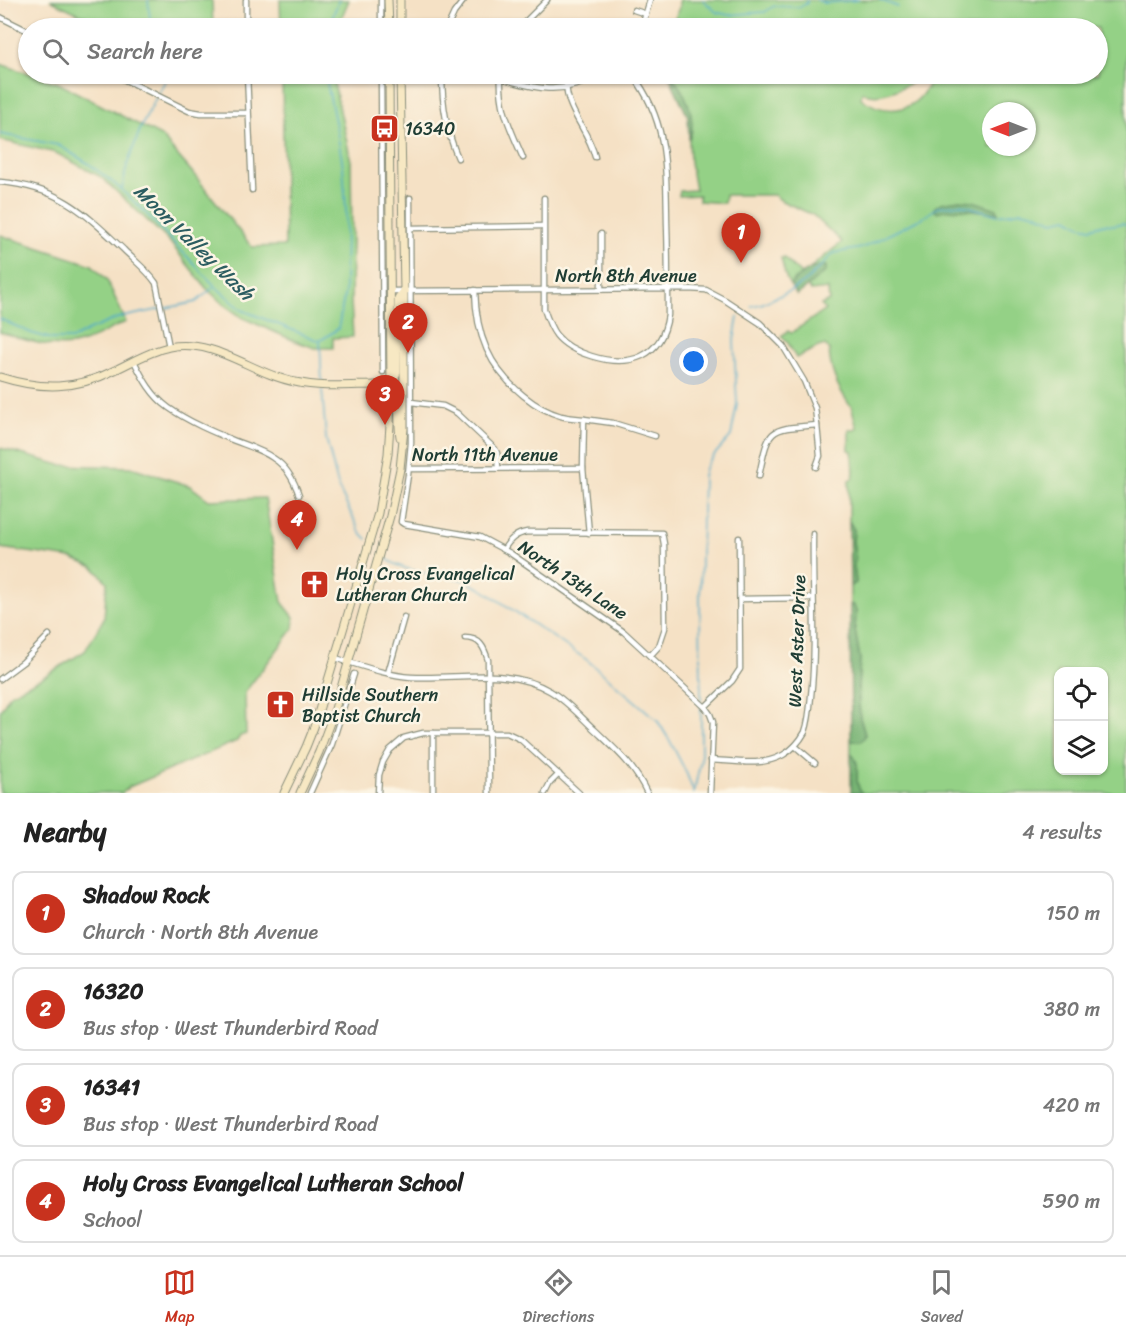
<!DOCTYPE html>
<html lang="en">
<head>
<meta charset="utf-8">
<style>
	:root { --surface:#fff; --page:#f2f2f2; --text:#222; --muted:#767676; --line:#e0e0e0; --accent:#c8321e }
	body { margin:0; font-family:Sriracha,sans-serif; background:var(--page); color:var(--text) }
	.controls { position:absolute; right:18px; bottom:18px; display:grid; overflow:hidden; border-radius:12px; box-shadow:0 2px 4px #0004 }
	.controls button { width:54px; height:54px; display:grid; place-items:center; padding:0; border:0; border-bottom:2px solid var(--line); background:var(--surface); color:var(--text); font:30px sans-serif }
	.compass { position:absolute; left:982px; top:102px; width:54px; height:54px; border-radius:50%; background:var(--surface); box-shadow:0 2px 4px #0004; rotate:270deg }
	.you { position:absolute; left:694px; top:362px; width:21px; height:21px; margin:-15px; border:4px solid #fff; border-radius:50%; background:#1a73e8; box-shadow:0 0 0 9px #1a73e833 }
	.badge { display:grid; place-items:center; width:39px; height:39px; border-radius:50%; background:var(--accent); color:#fff; font-size:20px; font-weight:700 }
	.pin { position:absolute; translate:-50% -50px; filter:drop-shadow(0 2px 3px #0008) }
	.pin::after { content:''; position:absolute; top:32px; width:21px; height:18px; background:inherit; clip-path:polygon(0 0,100% 0,50% 100%) }
	.list { margin:0; padding:0; list-style:none }
	h2 { display:flex; justify-content:space-between; align-items:center; height:78px; margin:0; padding:0 24px; font-size:26px }
	h2 small { font-size:20px; font-weight:400; color:var(--muted) }
	.list li { display:grid; grid-template-columns:39px 1fr auto; gap:18px; align-items:center; box-sizing:border-box; height:84px; margin:0 12px 12px; padding:0 12px; border:2px solid var(--line); border-radius:12px }
	.list b { display:block; font-size:22px; white-space:nowrap }
	.list p { margin:0; font-size:20px; white-space:nowrap; color:var(--muted) }
	.list em { font-size:20px; font-style:normal; color:var(--muted) }
	.icon { flex:none; width:33px; height:33px; fill:none; stroke:currentColor; stroke-width:2; stroke-linecap:round; stroke-linejoin:round }
	.map { position:relative; flex:none; width:1126px; height:793px; overflow:hidden }
	.search { position:absolute; background:var(--surface); box-shadow:0 2px 4px #0004; left:18px; right:18px; top:18px; height:66px; display:flex; align-items:center; gap:15px; box-sizing:border-box; padding:0 21px; border-radius:33px; color:var(--muted); font-size:22px }
	.sheet { height:462px; background:var(--surface) }
	nav { display:flex; justify-content:space-around; align-items:center; box-sizing:border-box; height:84px; border-top:2px solid var(--line); background:var(--surface); font-size:16px; color:var(--muted) }
	nav a { display:grid; justify-items:center; gap:3px }
	nav .on { color:var(--accent) }
	.map>svg:first-child { display:block }
</style>
</head>
<body>
<div class="map">
<svg width="1126" height="793" viewBox="0 0 1126 793">
	<rect width="100%" height="100%" fill="#fcf5e5"/>
	<filter id="ink" filterUnits="userSpaceOnUse"><feTurbulence type="fractalNoise" baseFrequency=".0167" numOctaves="2"/><feDisplacementMap in="SourceGraphic" scale="12" xChannelSelector="R" yChannelSelector="G"/><feConvolveMatrix kernelMatrix="1 2 1 2 8 2 1 2 1" color-interpolation-filters="sRGB"/></filter>
	<filter id="wash" filterUnits="userSpaceOnUse"><feTurbulence type="fractalNoise" baseFrequency=".008" numOctaves="4" result="noise"/><feDisplacementMap in="SourceGraphic" scale="24" xChannelSelector="R" yChannelSelector="G"/><feGaussianBlur stdDeviation="1.35" result="paint"/><feColorMatrix in="noise" values="0 0 0 0 0 0 0 0 0 0 0 0 0 0 0 0 0 1.4 0 .05"/><feComposite in="paint" operator="in"/></filter>
	<g filter="url(#wash)">
		<rect width="100%" height="100%" fill="#f5e1c5"/>
		<g fill="#94d186" stroke="#5a875d" stroke-width="1.5" fill-rule="evenodd">
			<polygon points="50,0 212,0 213,28 118,28 92,20"/>
			<polygon points="280,0 349,0 337,28 281,28"/>
			<path d="M679,0H1126V793H862C851,781 864,765 851,754V741H861L865,735L860,718L858,687L860,659L855,630L856,611L854,606L850,604V586L856,582L854,566L855,556L853,541L854,530L849,521V480L853,478L854,472L852,451L849,450V430H854L857,428L851,406L849,404C837,386 830,371 829,349L825,345L818,347L796,358L788,343L781,336L788,331L791,333L825,310L821,305L829,301L828,289L811,291L808,287L809,284L826,271L819,266L810,268L842,242L813,215L782,201L774,195H725L724,203L699,201V195L679,196L680,191L695,190L690,162L689,139L692,131L691,114L676,81L668,74H1098V28H672L679,7ZM925,76H930L932,80C928,85 925,91 921,96C905,115 878,112 861,98L862,92C884,101 905,85 925,76ZM991,111H1027V147H991ZM1058,672H1104V770H1058Z"/>
			<polygon points="0,64 58,83 161,136 192,172 252,247 285,246 282,74 332,74 351,161 352,243 351,301 353,337 333,338 333,348 315,348 295,341 243,318 223,304 206,288 169,241 101,177 56,153 0,140"/>
			<path d="M0,235L92,265L107,280L126,322C111,328 98,337 83,342C58,352 24,340 0,332Z"/>
			<path d="M781,258H784L802,275L795,279L790,285C784,277 784,268 781,258Z"/>
			<polygon points="0,448 60,465 131,467 190,486 209,500 265,498 282,602 294,617 294,628 245,692 246,734 240,736 237,741 129,787 122,793 0,793 0,711 10,694 45,676 85,651 104,618 107,582 93,567 71,558 0,548"/>
		</g>
		<g fill="#77b373" stroke="#4b7854" stroke-width="1.5">
			<path d="M669,76C686,89 697,118 689,139L688,117Z"/>
			<path d="M959,200L973,201L997,209L998,213C978,211 957,206 937,212L935,211L934,208L941,203Z"/>
			<path d="M819,266H826V271L797,295L790,285C797,276 808,269 819,266Z"/>
			<polygon points="849,521 854,530 853,541 855,556 854,566 856,583 850,586"/>
			<polygon points="850,604 854,606 856,611 855,630 860,659 858,687 860,718 865,735 864,738 861,741 851,741"/>
			<path d="M851,754C864,765 851,781 862,793H851Z"/>
		</g>
		<g fill="none" stroke-linecap="round" stroke-linejoin="round">
			<g stroke="#4aa9c9" stroke-width="1.5">
				<polyline points="148,0 151,28"/>
				<polyline points="703,0 716,12 728,15 765,12 774,6 800,7 807,3 807,0"/>
				<polyline points="817,0 825,3 859,0"/>
				<polyline points="880,0 898,7"/>
				<polyline points="328,28 339,0"/>
				<polyline points="158,94 169,74"/>
				<polyline points="0,134 58,145 89,164 115,184 142,209 215,286 242,310 320,341 322,384"/>
				<polyline points="122,189 127,165 141,127 156,98"/>
				<polyline points="751,306 761,304 790,291 806,281 834,253 862,248 924,217 938,207 960,204 998,215 1022,211 1036,214 1054,221 1067,218 1081,226 1091,228 1104,224 1114,225 1123,223 1126,225"/>
				<polyline points="0,319 31,333 52,339 72,339 89,330 118,318 196,302 214,287"/>
				<polyline points="321,340 338,329 345,292 346,209 343,167 337,131 325,74"/>
				<polyline points="322,389 326,438 339,489 360,532 367,539"/>
				<path d="M381,554C402,575 435,572 462,580C468,582 474,586 480,588L587,660L657,720L670,741L686,772L694,793"/>
				<polyline points="701,701 700,597 703,476 705,468 709,461 731,436 737,404 734,340 738,317"/>
				<polyline points="694,791 701,760 701,706"/>
			</g>
		</g>
	</g>
	<g filter="url(#ink)">
		<g fill="none" stroke-linecap="round" stroke-linejoin="round">
			<defs>
				<g id="street">
					<polyline points="246,0 246,28"/>
					<polyline points="381,0 381,28"/>
					<polyline points="634,10 646,14"/>
					<polyline points="0,17 28,31"/>
					<polyline points="447,28 454,13 464,0"/>
					<polyline points="519,28 547,0"/>
					<polyline points="640,28 644,20 650,0"/>
					<polyline points="113,74 189,111 201,113 248,113"/>
					<polyline points="247,74 252,190"/>
					<polyline points="381,74 383,372"/>
					<path d="M442,74C442,103 446,131 458,158"/>
					<path d="M488,74C530,87 560,99 600,74"/>
					<path d="M501,74C499,109 510,127 523,158"/>
					<path d="M567,74C561,107 588,127 595,157"/>
					<path d="M0,182C58,187 83,211 124,250C134,260 148,271 156,283L169,347"/>
					<polyline points="410,198 411,443 408,475 401,522 404,524 480,537 510,553 624,632 705,707 710,714 713,722 710,793"/>
					<path d="M544,198V309C547,318 550,327 556,335C565,346 578,352 591,356C629,368 662,358 668,315C668,284 668,254 667,223C666,166 668,121 632,74"/>
					<polyline points="410,228 543,226"/>
					<polyline points="601,234 601,289"/>
					<path d="M475,290C476,335 489,368 524,396C535,405 547,412 561,416C569,418 577,418 584,419L583,468L589,533"/>
					<polyline points="391,291 688,289 706,290 725,300 760,323 783,346 804,381 815,408 817,425 820,456 816,467"/>
					<path d="M134,361C143,379 152,396 169,408C189,422 213,432 235,441C248,446 262,450 273,458C286,466 294,480 299,495"/>
					<polyline points="411,402 443,406 457,413 495,449 497,453 498,468"/>
					<polyline points="584,419 613,423 655,436"/>
					<polyline points="409,469 583,468"/>
					<path d="M759,476C769,427 768,429 817,425"/>
					<path d="M504,549C510,539 516,534 527,532L662,533L664,544L665,628L659,646L650,656"/>
					<polyline points="740,599 813,598"/>
					<path d="M465,638C480,638 484,647 488,660L489,793"/>
					<path d="M335,658C360,665 385,675 411,677C457,680 508,666 550,691C567,701 581,717 595,730C617,751 634,765 647,793"/>
					<polyline points="388,673 404,617"/>
					<polyline points="0,679 23,662 49,635"/>
					<polyline points="705,707 732,681 740,669 739,538"/>
					<polyline points="433,733 433,793"/>
					<polyline points="795,746 815,763"/>
					<path d="M711,760C734,761 762,767 783,755C792,750 800,741 805,732C809,721 810,708 811,696C817,642 812,588 813,534"/>
					<polyline points="310,793 332,744 354,674"/>
					<polyline points="378,793 379,775 383,762 390,750 404,738 423,733 507,733 520,739 579,793"/>
					<polyline points="545,793 550,783 559,774"/>
				</g>
				<g id="secondary">
					<polyline points="388,0 389,28"/>
					<polyline points="400,0 400,28"/>
					<path d="M0,377C41,390 76,390 115,370C132,362 150,351 169,347C216,338 252,374 295,382C326,389 359,384 391,385"/>
					<polyline points="391,384 394,381 397,372 398,299 404,291"/>
					<path d="M391,385C402,398 397,421 400,437"/>
					<polyline points="284,793 306,747 314,727 378,513 388,454 390,425 391,393 389,74"/>
					<polyline points="300,793 319,752 335,709 390,516 400,469 404,429 404,291 400,74"/>
				</g>
			</defs>
			<use href="#street" stroke="#8a8f7c" stroke-width="7"/>
			<use href="#secondary" stroke="#8a8f7c" stroke-width="9"/>
			<use href="#street" stroke="#fff" stroke-width="4.5"/>
			<use href="#secondary" stroke="#f7e8c3" stroke-width="7"/>
		</g>
	</g>
	<defs>
		<symbol id="bus-square" viewBox="-11 -11 22 22"><rect x="-9" y="-9" width="18" height="18" rx="4" fill="#c8321e" stroke="#fcf5e5"/><path d="M-5-6H5V4H4V6H2V4H-2V6H-4V4H-5ZM-3.5-4V0h7V-4ZM-3.5 1.2v1.5H-2V1.2ZM2 1.2v1.5H3.5V1.2Z" fill="#fff"/></symbol>
		<symbol id="church-square" viewBox="-11 -11 22 22"><rect x="-9" y="-9" width="18" height="18" rx="4" fill="#c8321e" stroke="#fcf5e5"/><path d="M-1.2-6h2.4v3.5h3.3v2.4h-3.3V6h-2.4V-.1h-3.3v-2.4h3.3Z" fill="#fff"/></symbol>
	</defs>
	<g fill-rule="evenodd">
		<use href="#bus-square" x="368" y="112" width="33" height="33"/>
		<use href="#church-square" x="298" y="568" width="33" height="33"/>
		<use href="#church-square" x="264" y="688" width="33" height="33"/>
	</g>
	<g text-anchor="middle" stroke-width="5" stroke-linejoin="round" paint-order="stroke">
		<g font-size="18" fill="#1f3d34" stroke="#fcf5e5" text-anchor="start">
			<text x="405" y="135">16340</text>
			<text x="336" y="580">Holy Cross Evangelical<tspan x="336" dy="21">Lutheran Church</tspan></text>
			<text x="302" y="701">Hillside Southern<tspan x="302" dy="21">Baptist Church</tspan></text>
		</g>
		<g font-size="18" fill="#1f3d34" stroke="#fcf5e5">
			<text x="626" y="282">North 8th Avenue</text>
			<text x="485" y="461">North 11th Avenue</text>
			<text transform="translate(573 580) rotate(34)" y="6">North 13th Lane</text>
			<text transform="translate(797 641) rotate(-88)" y="6">West Aster Drive</text>
		</g>
		<g font-size="20" font-style="italic" fill="#2c5d61" stroke="#fcf5e5">
			<text transform="translate(194 242) rotate(44)" y="7">Moon Valley Wash</text>
		</g>
	</g>
</svg>
<div class="controls">
<button><svg class="icon" aria-label="locate" viewBox="0 0 24 24"><circle cx="12" cy="12" r="6"/><path d="M12 2v4M12 18v4M2 12h4M18 12h4"/></svg></button>
<button><svg class="icon" aria-label="layers" viewBox="0 0 24 24"><path d="M12 4l9 5-9 5-9-5zM3 14l9 5 9-5"/></svg></button>
</div>
<svg class="compass" viewBox="-18 -18 36 36"><path d="M0-13l5 13h-10z" fill="#e53935"/><path d="M0 13l5-13h-10z" fill="#767676"/></svg>
<div class="you"></div>
<div class="pin badge" style="left:741px;top:263px">1</div>
<div class="pin badge" style="left:408px;top:353px">2</div>
<div class="pin badge" style="left:385px;top:425px">3</div>
<div class="pin badge" style="left:297px;top:550px">4</div>
<div class="search"><svg class="icon" aria-label="search" viewBox="0 0 24 24"><circle cx="10" cy="10" r="6"/><path d="M15 15l6 6"/></svg>Search here</div>
</div>
<section class="sheet">
<h2>Nearby<small>4 results</small></h2>
<ul class="list">
<li><span class="badge">1</span><div><b>Shadow Rock</b><p>Church · North 8th Avenue</p></div><em>150 m</em></li>
<li><span class="badge">2</span><div><b>16320</b><p>Bus stop · West Thunderbird Road</p></div><em>380 m</em></li>
<li><span class="badge">3</span><div><b>16341</b><p>Bus stop · West Thunderbird Road</p></div><em>420 m</em></li>
<li><span class="badge">4</span><div><b>Holy Cross Evangelical Lutheran School</b><p>School</p></div><em>590 m</em></li>
</ul>
</section>
<nav>
<a class="on"><svg class="icon" aria-label="map" viewBox="0 0 24 24"><path d="M3 6l6-2 6 2 6-2v14l-6 2-6-2-6 2zM9 4v14M15 6v14"/></svg>Map</a>
<a><svg class="icon" aria-label="directions" viewBox="0 0 24 24"><path d="M12 3l9 9-9 9-9-9zM9 14v-3h6M13 9l2 2-2 2"/></svg>Directions</a>
<a><svg class="icon" aria-label="saved" viewBox="0 0 24 24"><path d="M7 4h10v16l-5-4-5 4z"/></svg>Saved</a>
</nav>
</body>
</html>
